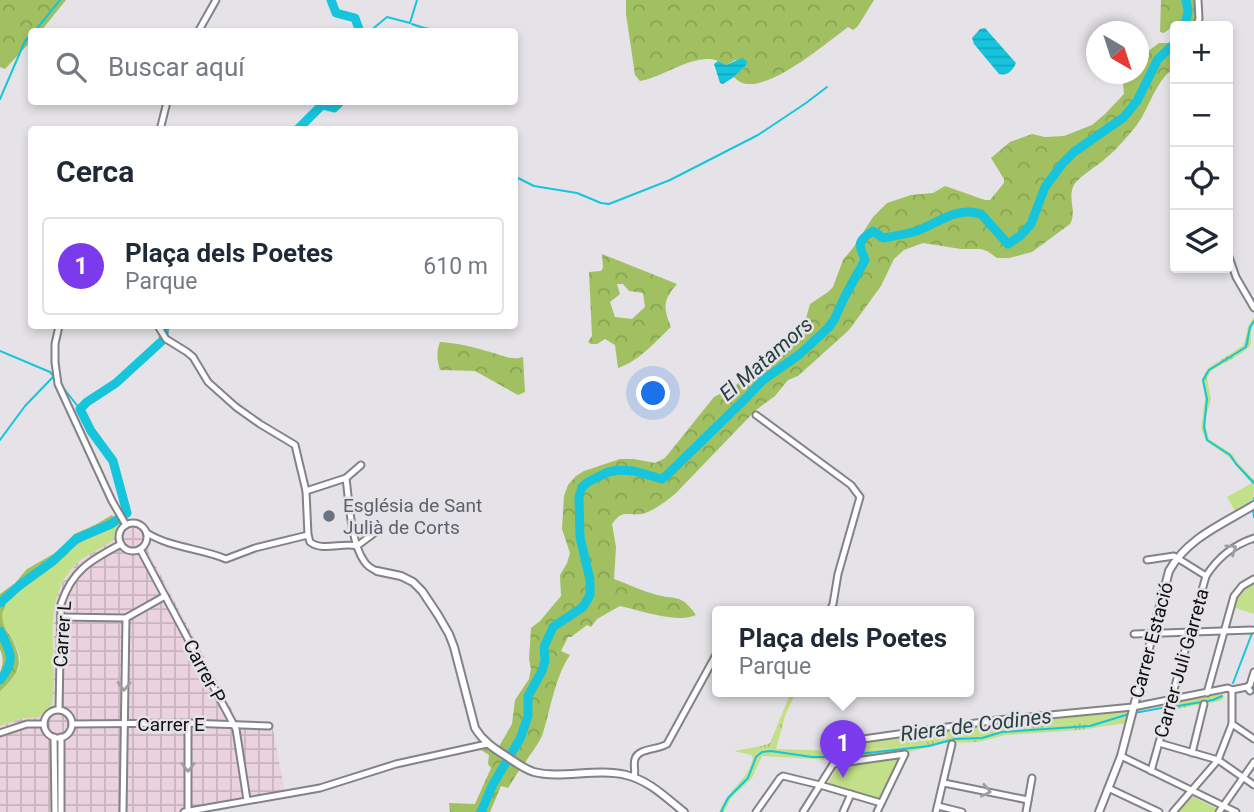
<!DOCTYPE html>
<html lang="es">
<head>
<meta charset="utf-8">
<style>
	:root { --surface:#fff; --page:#f6f6f7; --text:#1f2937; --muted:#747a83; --line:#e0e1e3; --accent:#7c3aed }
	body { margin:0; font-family:Roboto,sans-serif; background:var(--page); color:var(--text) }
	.controls { position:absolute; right:21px; top:21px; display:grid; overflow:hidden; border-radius:7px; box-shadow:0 4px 10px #0003 }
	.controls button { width:63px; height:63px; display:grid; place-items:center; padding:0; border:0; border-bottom:2px solid var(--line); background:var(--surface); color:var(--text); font:35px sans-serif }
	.compass { position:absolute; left:1086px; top:21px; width:63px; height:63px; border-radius:50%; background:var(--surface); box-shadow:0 4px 10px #0003; rotate:141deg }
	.you { position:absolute; left:654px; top:394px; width:24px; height:24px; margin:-18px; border:5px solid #fff; border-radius:50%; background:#1a73e8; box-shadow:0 0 0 10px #1a73e833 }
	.badge { display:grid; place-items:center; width:46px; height:46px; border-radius:50%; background:var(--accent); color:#fff; font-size:23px; font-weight:700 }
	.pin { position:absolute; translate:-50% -58px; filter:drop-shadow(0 2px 4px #0008) }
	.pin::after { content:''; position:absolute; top:37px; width:24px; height:21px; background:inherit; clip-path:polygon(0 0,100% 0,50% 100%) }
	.popup { position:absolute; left:712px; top:606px; width:262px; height:91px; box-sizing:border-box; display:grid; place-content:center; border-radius:7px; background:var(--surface); filter:drop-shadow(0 2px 5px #0005); font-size:23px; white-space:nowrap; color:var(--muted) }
	.popup b { font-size:26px; color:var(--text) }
	.popup::after { content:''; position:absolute; left:50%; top:100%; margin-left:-14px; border:14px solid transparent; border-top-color:var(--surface) }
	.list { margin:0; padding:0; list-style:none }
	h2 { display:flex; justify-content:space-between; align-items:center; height:91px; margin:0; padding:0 28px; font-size:30px }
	h2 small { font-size:23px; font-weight:400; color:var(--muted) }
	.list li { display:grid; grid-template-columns:46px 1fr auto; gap:21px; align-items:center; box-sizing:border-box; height:98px; margin:0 14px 14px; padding:0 14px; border:2px solid var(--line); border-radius:7px }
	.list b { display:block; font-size:26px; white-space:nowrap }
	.list p { margin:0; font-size:23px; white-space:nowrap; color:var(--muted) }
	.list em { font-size:23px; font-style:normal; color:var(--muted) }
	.icon { flex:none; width:38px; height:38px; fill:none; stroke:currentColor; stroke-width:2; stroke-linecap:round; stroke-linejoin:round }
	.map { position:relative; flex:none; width:1254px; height:812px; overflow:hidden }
	.search { position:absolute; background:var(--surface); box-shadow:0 4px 10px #0003; left:28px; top:28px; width:490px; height:77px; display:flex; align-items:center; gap:18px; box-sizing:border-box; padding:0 24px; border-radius:7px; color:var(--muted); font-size:26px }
	.panel { position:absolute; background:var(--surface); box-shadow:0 4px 10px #0003; left:28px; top:126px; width:490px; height:203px; border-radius:7px }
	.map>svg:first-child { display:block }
</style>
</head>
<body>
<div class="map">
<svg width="1254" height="812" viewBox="0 0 1254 812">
	<defs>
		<pattern id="industrial-grid" width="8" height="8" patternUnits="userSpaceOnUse" patternTransform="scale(1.75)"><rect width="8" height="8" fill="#ead3df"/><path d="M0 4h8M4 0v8" fill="none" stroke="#c8b4be"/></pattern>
		<pattern id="grass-tufts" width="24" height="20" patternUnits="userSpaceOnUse" patternTransform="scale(1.75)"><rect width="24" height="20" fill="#c2e089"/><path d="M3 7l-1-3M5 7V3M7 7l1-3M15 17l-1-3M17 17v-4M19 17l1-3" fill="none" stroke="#a6bf75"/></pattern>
		<pattern id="forest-crowns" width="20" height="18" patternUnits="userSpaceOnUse" patternTransform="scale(1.75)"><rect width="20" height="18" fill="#a0c061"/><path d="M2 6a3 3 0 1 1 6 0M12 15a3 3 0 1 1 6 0" fill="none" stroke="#89a453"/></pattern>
		<pattern id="water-rules" width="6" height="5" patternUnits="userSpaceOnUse" patternTransform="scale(1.75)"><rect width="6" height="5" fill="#16c5dc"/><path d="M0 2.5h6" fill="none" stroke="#13a8bc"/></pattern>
	</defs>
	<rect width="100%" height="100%" fill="#e5e3e7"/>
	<polygon fill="url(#industrial-grid)" points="129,519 143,522 151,531 148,551 238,721 272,725 286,798 203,812 0,812 0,726 20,719 39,717 51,706 53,701 54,610 58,591 67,575 77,563 88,554 111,542 119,523"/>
	<g fill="url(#grass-tufts)">
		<polygon points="1254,317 1254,324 1251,332 1251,343 1249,347 1242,353 1211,371 1207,378 1211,399 1206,416 1206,427 1209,439 1232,454 1238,463 1254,480 1254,486 1229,457 1206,441 1201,428 1205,399 1202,379 1208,368 1244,345 1248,326"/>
		<path d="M791,692H796L785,716L776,749L837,751L832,760L762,756L752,778L731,798L724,812H719C722,805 726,798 731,792C741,780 750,773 753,757L751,755L734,751L761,746L770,743Z"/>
		<polygon points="1222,694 1224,698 1220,701 1171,710 1173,704 1176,702"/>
		<polygon points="1128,710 1125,723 1080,730 1006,735 978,742 944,743 909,752 842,760 848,751 893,748 947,738 949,733 980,734 988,731 1005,728 1080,723 1092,719"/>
	</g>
	<g fill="url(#forest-crowns)" fill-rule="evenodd">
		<polygon points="0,0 66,0 41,31 32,32 31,41 5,69 0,67"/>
		<path d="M626,0H874L858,26L853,30L848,27C825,44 776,86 748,84C742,84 738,81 734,77L747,64L735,60L726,65C721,63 716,59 710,59C686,58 663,77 640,81L635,75L626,14Z"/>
		<path d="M1161,0H1198L1196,26H1175V67C1153,83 1150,110 1133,130C1124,140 1116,150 1106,158C1098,166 1077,177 1073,187C1068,199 1077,212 1070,224L1032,252L1009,258H997L987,251L981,249H961L923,243L904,250L894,259L881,286L849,330L798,376L788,380L775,396L756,410L675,494C666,501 653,512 641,514C626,516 623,509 612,524L616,547L614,579C628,584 642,591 657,595C678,600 681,594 696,615C677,624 640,610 620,606L597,619L591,627L587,625L571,637H568L561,651L570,655C554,679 551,709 542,736C537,747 529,755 524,765L498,748L512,724L515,700L529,679L531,669L529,659L531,628L540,621L561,596L560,575L567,563L570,553L562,529L564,496L568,485L576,476L584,471L620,459H634L655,463L665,458L714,397L735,386L801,327L805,322L810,304L828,292L833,287L843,260L853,248L873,217L887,203L911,195L933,193L945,186L985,200H990L1004,183V179L991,158L1010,142L1032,134L1045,137L1064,136L1092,125L1105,114L1124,94L1123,84L1130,74H1138L1139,62L1143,55L1159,43H1171L1174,30L1169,29L1164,33L1160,32Z"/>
		<path d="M602,254L677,284C663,300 663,307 671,327C655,342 639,361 618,368L615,345L605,339L597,344H591L588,342L592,336L589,272L601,271L603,268ZM617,284H623L629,291L643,293L645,307L632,319L615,317L610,302L620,294Z"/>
		<path d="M440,342C457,343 474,347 490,352C502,355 511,361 523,357L525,392L518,395L475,371L440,370C437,360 436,352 440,342Z"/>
		<path d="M112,515L119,523L114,528L83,541L74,547L66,556L44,571L6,603C5,609 2,618 4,624C5,629 10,635 12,639C25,665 19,673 0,692C0,686 0,679 0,673C3,663 4,659 0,649V594L15,583L27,569L62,549L74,534L95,525Z"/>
		<polygon points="487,748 520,769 508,788 501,786 490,812 450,812 449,803 475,804 491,768 488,764 489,755 481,750"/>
	</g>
	<g fill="#c2e089">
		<polygon points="1252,483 1254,486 1253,499 1235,511 1227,497"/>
		<path d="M119,523L113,540C102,549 88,553 77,563C38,600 60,658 52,704L39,717L20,719L0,726V692L13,678L19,669L20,658L17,648L3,623L2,614L6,603L44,571L66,556L74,547L83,541L113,528Z"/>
		<polygon points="1254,582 1254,614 1233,607 1240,592"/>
		<polygon points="1128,710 1092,719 1087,722 1079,723 1005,728 980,734 952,737 950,734 947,738 944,739 893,748 845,750 859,742 965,727"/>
		<polygon points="897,759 898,761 879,799 828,783 838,766"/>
		<polygon points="1192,797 1194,797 1215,808 1216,810 1215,812 1178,812"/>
	</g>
	<g fill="url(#water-rules)">
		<path d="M985,28L1016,63C1013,70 1008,76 999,74L974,44L972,38L980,29Z"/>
		<polygon points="742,58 746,60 747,64 734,77 723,84 720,83 714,64 718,61 726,65"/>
	</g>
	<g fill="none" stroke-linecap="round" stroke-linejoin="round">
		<g stroke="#16c5dc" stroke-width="2">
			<path d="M412,24C425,29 437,32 451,29"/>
			<polyline points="34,32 60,0"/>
			<polyline points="369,32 387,17 410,23 417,0"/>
			<polyline points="0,99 25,41 32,34"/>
			<polyline points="514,176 534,186 577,193 601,203 609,204 670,180 758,135 806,103 827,87"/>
			<polyline points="1254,321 1250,327 1246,347 1209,370 1203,380 1207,399 1204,427 1207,440 1230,455 1236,464 1254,483"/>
			<polyline points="0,351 50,372 55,378"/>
			<polyline points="61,385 80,409"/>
			<polyline points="0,440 25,406 53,377"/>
			<polyline points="1254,499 1254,498"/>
			<polyline points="1253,510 1254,517"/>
			<polyline points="1254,542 1254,543"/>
			<polyline points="1233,683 1254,628"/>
			<polyline points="1253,688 1254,688"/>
			<polyline points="1172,707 1213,700 1222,696"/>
			<polyline points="1134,713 1167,707"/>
			<polyline points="842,756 929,746 955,739 982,738 1002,732 1090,726 1129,714"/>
			<polyline points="721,812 728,798 748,778 756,757 762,752 771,751 812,757 836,757"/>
		</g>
		<g stroke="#16c5dc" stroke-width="9">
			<polyline points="331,0 336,13 355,18 360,32"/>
			<polyline points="1185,26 1188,11 1186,0"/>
			<polyline points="297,130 322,105 334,108 340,102"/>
			<polyline points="0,603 20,585 53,561 76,539 111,524 127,513 113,461 91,431 80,409 87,402 116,383 163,340 165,326"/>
			<path d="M0,631C10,651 17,660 0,680"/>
			<path d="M481,812L493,784L520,739L528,716V696L542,671L545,661L544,647L553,627L583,607L590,595V580L580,537L579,497L582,487L588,482L608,472L619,470L634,471L662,479L667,475L747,397L763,380L800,354L828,328L834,320L845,296L865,260C859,244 856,242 873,231L883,238C895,236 906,234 917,231C938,223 957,206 981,214L1008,244L1020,236L1031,224L1045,187L1063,163L1074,152L1124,117L1137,101L1158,59L1175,43"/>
		</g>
		<defs>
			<g id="minor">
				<polyline points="1196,26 1199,19 1198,0"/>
				<polyline points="198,32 216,0"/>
				<polyline points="160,130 167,102"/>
				<polyline points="1228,254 1236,277 1254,308"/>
				<polyline points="59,326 55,344 55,362 58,384 112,501 126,525"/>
				<path d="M158,326L166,339L187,352L193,357L208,382L236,407L260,424L295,445L306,491L308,535L310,542C323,552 342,542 357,546L377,531"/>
				<polyline points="756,415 851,485 860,497 838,574 833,604 829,612"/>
				<polyline points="346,478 361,465"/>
				<path d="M306,491L346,478C349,501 351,543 364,561C367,566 372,569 377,571"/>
				<circle cx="133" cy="537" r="14"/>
				<path d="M147,533C171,548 200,548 226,559L255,548L308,535"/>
				<polyline points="140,549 236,729 247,800"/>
				<polyline points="1147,560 1174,556 1206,576"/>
				<polyline points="61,617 126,618 165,596"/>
				<polyline points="1134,634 1252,630"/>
				<polyline points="1250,691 1247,687 1250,685 1254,672"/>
				<polyline points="1207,693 1234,596 1242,586 1254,579"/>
				<path d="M59,709L61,604C72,570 91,560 121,544"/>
				<circle cx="58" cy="724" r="14"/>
				<polyline points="188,723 188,811"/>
				<polyline points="72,724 188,723 269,726"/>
				<polyline points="1232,724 1254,739"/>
				<polyline points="0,733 27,724 44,724"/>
				<polyline points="54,737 55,812"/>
				<polyline points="1159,743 1218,760 1254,785"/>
				<polyline points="1192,753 1204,704"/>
				<polyline points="1121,756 1236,812"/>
				<polyline points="834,764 905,754 877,812"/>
				<path d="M1151,771L1206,576C1218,557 1233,545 1254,538"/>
				<path d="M634,777C636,771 633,765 635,759C638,748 658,750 667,744L717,653"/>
				<polyline points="944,783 1028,800"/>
				<polyline points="1108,788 1159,812"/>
				<polyline points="938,806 962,812"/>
				<polyline points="61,812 61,737"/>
				<polyline points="123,812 126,618"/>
				<polyline points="184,812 320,788 396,764 487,744"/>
				<polyline points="756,812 780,778 783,776 820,785 881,803"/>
				<polyline points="803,812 842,750 848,744 856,740 997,720 1133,707 1228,688 1232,690 1247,687"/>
				<polyline points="843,812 851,794"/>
				<polyline points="936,812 952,744"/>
				<polyline points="1026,812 1032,778"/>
				<polyline points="1173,812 1218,760 1232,724 1232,690"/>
				<polyline points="1219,812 1254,762"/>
			</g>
			<g id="tertiary">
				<path d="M377,571L401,576L413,582L422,591L438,615L449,634L454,647L475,728C483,741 493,748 506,756C515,762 524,769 534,772C561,779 597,768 626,775C650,781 665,797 684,812"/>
				<path d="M1099,812L1121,756L1169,571C1187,538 1223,524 1254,505"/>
			</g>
		</defs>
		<use href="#minor" stroke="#838286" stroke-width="9"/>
		<use href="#tertiary" stroke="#838286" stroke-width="10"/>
		<use href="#minor" stroke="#fff" stroke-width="5"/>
		<use href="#tertiary" stroke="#fff" stroke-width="6"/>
	</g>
	<defs><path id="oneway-chevron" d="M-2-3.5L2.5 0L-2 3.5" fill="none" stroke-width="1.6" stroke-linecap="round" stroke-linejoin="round" transform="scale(1.75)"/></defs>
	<g stroke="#9f9fa0">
		<use href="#oneway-chevron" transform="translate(1232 549) rotate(-34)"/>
		<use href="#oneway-chevron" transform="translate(124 686) rotate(91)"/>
		<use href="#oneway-chevron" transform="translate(188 767) rotate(90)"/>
		<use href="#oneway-chevron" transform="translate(986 791) rotate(12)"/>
	</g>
	<circle fill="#6b7280" stroke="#e5e3e7" stroke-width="2.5" cx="329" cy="516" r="7"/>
	<g text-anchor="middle" stroke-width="5" stroke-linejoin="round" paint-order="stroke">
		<g font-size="19" fill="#5b616d" stroke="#e5e3e7" text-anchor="start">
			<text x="343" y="512">Església de Sant<tspan x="343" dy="22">Julià de Corts</tspan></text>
		</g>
		<g font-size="19" fill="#101011" stroke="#e5e3e7">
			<text transform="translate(62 634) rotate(-86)" y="7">Carrer L</text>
			<text transform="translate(1151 640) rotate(-75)" y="7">Carrer Estació</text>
			<text transform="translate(1181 663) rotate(-74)" y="7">Carrer Juli Garreta</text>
			<text transform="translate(205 671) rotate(62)" y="7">Carrer P</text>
			<text x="171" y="731">Carrer E</text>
		</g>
		<g font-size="21" font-style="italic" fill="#263f43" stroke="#e5e3e7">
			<text transform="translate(766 359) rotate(-41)" y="7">El Matamors</text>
			<text transform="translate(976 725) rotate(-7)" y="7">Riera de Codines</text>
		</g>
	</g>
</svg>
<div class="controls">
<button>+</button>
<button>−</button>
<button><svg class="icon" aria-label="locate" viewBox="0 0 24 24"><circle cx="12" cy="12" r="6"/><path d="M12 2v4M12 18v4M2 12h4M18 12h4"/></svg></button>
<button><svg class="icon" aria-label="layers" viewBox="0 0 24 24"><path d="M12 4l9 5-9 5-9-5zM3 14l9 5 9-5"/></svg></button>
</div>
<svg class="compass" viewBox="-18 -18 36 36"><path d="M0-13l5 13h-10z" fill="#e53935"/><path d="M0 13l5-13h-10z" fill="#747a83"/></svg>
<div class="you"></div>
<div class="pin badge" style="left:843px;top:778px">1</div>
<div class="popup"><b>Plaça dels Poetes</b>Parque</div>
<div class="search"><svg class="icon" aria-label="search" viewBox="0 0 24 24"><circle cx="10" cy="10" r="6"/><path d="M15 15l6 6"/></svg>Buscar aquí</div>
<section class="panel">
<h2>Cerca<small></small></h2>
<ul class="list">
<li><span class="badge">1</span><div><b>Plaça dels Poetes</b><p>Parque</p></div><em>610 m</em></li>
</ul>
</section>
</div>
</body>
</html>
